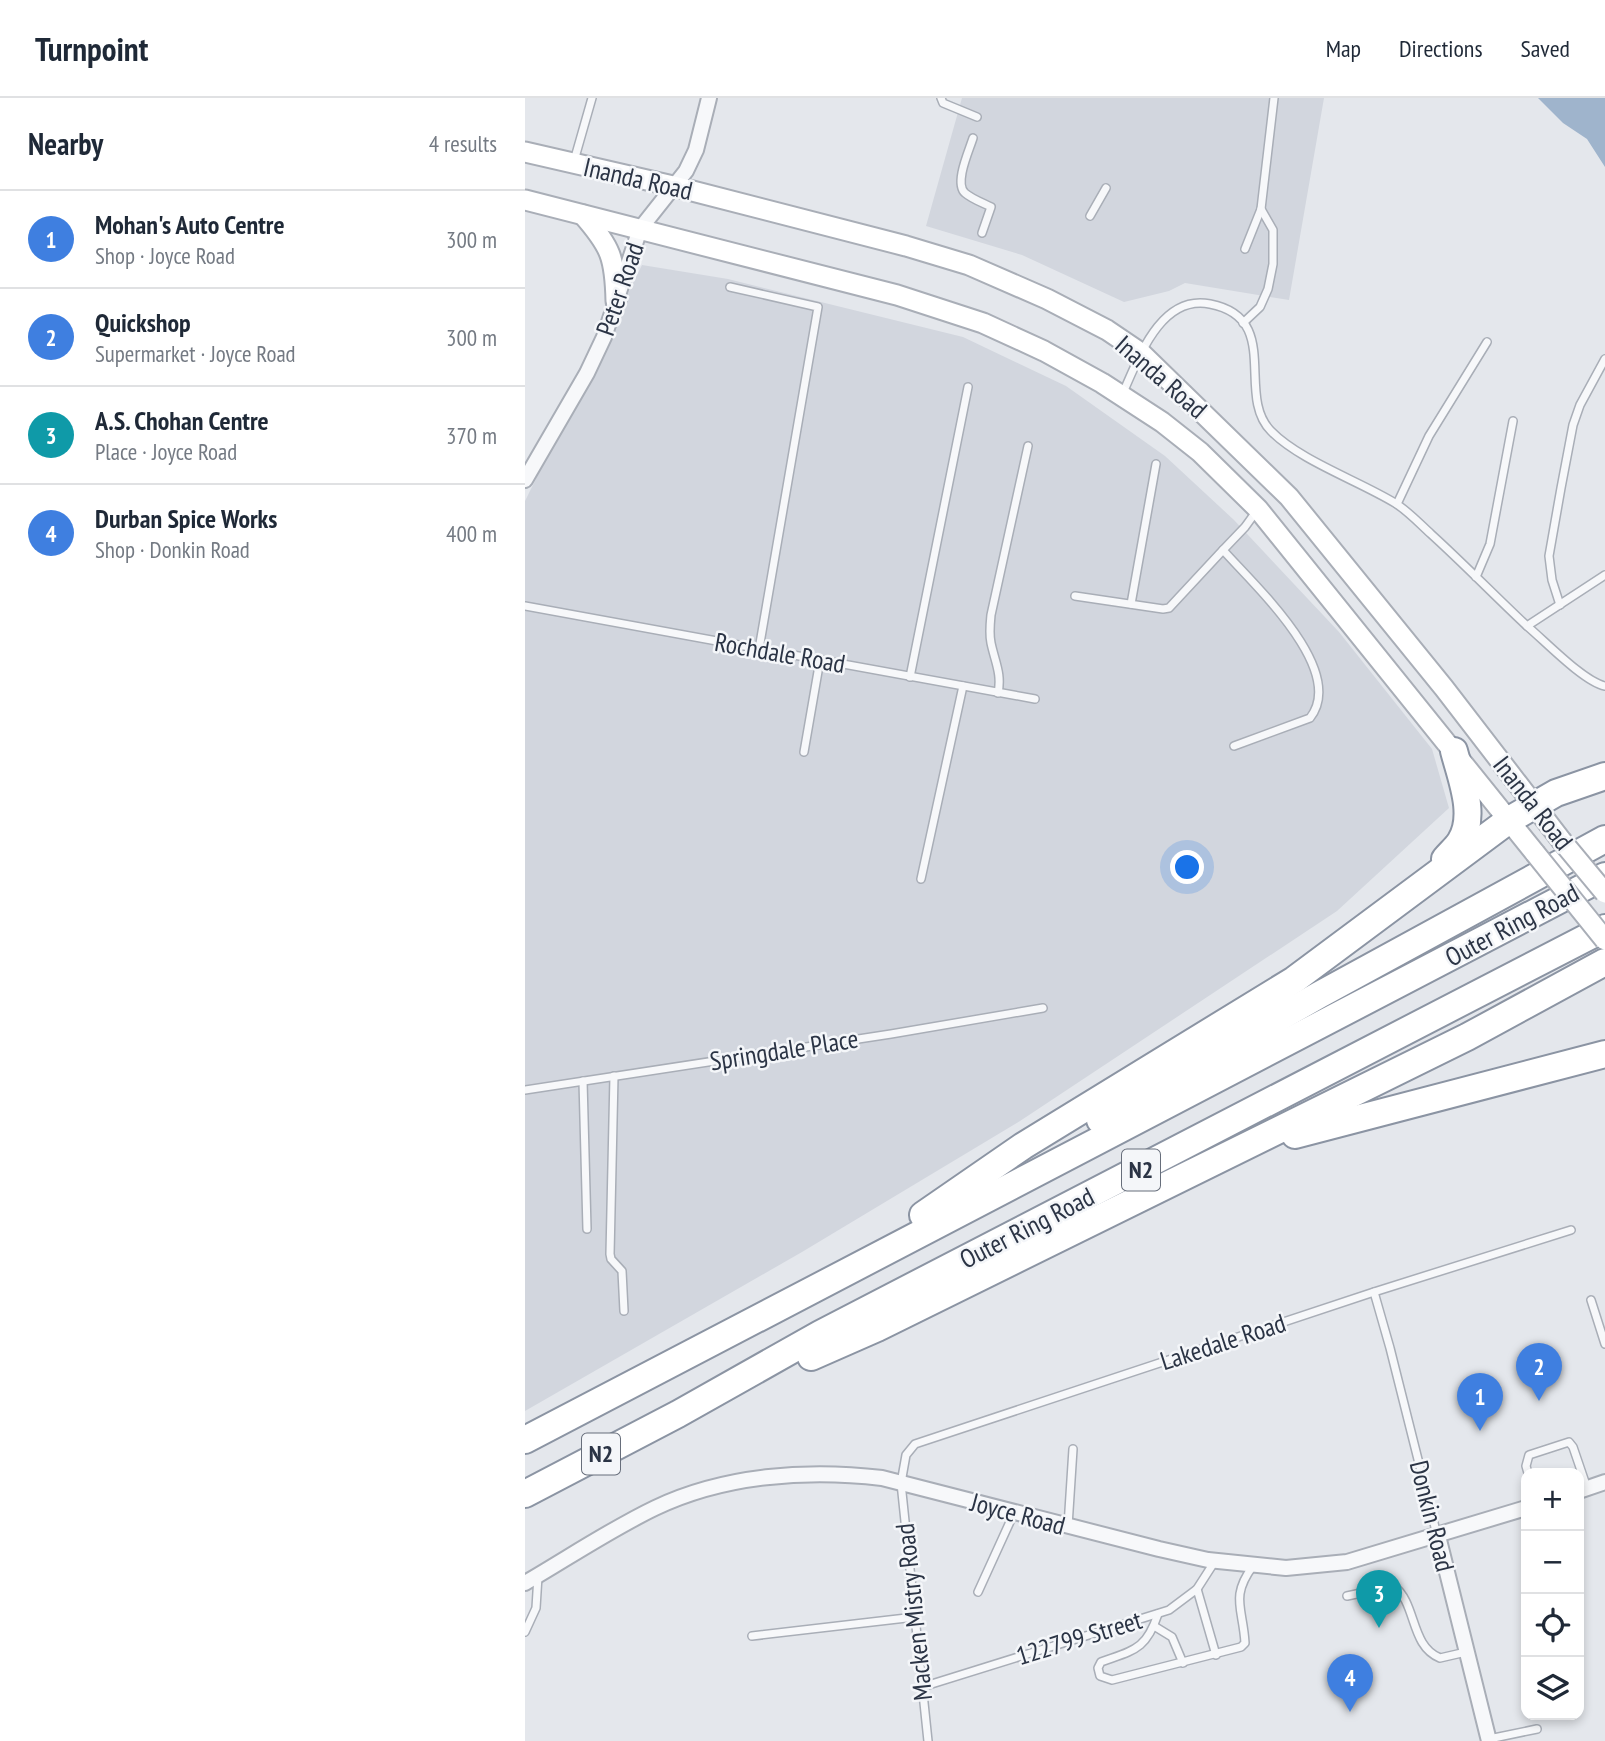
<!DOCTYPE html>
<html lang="en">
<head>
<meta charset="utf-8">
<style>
	:root { --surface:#fff; --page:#f2f2f3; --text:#1f2937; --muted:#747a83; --line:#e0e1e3; --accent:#1a73e8 }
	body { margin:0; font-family:"PT Sans Narrow",sans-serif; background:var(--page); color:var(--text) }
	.controls { position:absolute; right:21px; bottom:21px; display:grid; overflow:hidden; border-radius:14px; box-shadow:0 4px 10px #0003 }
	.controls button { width:63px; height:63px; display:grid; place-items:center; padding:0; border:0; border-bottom:2px solid var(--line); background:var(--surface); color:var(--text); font:35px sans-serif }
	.you { position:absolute; left:663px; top:770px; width:24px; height:24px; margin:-18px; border:5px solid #fff; border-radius:50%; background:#1a73e8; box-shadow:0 0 0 10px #1a73e833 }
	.badge { display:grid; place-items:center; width:46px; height:46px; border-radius:50%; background:var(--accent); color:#fff; font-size:23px; font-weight:700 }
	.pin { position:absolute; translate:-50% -58px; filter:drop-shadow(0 2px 4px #0008) }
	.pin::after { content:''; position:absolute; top:37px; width:24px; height:21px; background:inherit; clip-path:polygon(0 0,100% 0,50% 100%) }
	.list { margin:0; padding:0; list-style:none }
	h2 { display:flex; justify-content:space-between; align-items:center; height:91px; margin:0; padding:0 28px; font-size:30px }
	h2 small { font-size:23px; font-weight:400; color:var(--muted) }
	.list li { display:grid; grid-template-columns:46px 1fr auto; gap:21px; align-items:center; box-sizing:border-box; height:98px; padding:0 28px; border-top:2px solid var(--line) }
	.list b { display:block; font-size:26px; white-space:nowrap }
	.list p { margin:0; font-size:23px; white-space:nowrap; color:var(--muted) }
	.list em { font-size:23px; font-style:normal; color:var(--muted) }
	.icon { flex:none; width:38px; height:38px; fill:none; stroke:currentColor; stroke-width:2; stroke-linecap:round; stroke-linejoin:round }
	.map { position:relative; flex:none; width:1080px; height:1643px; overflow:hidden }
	header { display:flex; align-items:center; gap:42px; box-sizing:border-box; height:98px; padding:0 35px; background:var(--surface); border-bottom:2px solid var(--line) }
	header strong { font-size:33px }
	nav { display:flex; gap:38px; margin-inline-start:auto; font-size:24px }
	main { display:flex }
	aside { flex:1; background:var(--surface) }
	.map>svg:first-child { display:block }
</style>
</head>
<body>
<header>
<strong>Turnpoint</strong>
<nav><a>Map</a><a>Directions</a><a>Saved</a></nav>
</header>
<main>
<aside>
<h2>Nearby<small>4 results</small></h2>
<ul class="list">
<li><span class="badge" style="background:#3f7fe0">1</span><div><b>Mohan's Auto Centre</b><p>Shop · Joyce Road</p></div><em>300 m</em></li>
<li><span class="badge" style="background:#3f7fe0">2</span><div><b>Quickshop</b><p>Supermarket · Joyce Road</p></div><em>300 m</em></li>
<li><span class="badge" style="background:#0f9aa8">3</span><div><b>A.S. Chohan Centre</b><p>Place · Joyce Road</p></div><em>370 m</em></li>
<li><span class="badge" style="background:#3f7fe0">4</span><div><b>Durban Spice Works</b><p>Shop · Donkin Road</p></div><em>400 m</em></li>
</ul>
</aside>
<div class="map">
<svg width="1080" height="1643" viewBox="0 0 1080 1643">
	<rect width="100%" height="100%" fill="#e4e7ec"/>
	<g fill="#d2d6de">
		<polygon points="437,0 799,0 764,202 660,185 644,193 599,204 497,157 401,128"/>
		<polygon points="117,167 203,181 438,239 541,288 640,358 709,422 814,534 907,651 924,710 812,813 495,1023 277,1154 0,1313 0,403"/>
	</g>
	<polygon fill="#9fb4cc" points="1013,0 1080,0 1080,69 1062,41 1038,25"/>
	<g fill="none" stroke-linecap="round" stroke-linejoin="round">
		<defs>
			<g id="service">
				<polyline points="416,0 418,5 452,19"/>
				<path d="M448,40C444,53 429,85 440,95C447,101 458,105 466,109L457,135"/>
				<polyline points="49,63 67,0"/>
				<polyline points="565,118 581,90"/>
				<polyline points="720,151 736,111 749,0"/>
				<polyline points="205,189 293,209 234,551"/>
				<polyline points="718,225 735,209 743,191 748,166 748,132 736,111"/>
				<path d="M597,297C613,262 635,196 685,206C758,220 710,297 746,333C774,362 834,383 870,405C883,413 895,426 906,436C939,466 970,498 1002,528L1080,477"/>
				<polyline points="872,406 904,338 962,244"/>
				<polyline points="951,479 965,446 988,323"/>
				<polyline points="550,498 638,511 644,510 698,452"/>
				<polyline points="606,506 631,366"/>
				<polyline points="1035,507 1027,482 1024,458 1036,390 1048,327 1055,307 1080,261"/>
				<polyline points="0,508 510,601"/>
				<path d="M1002,528C1020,543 1059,584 1080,588"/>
				<polyline points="385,579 443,289"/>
				<path d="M473,595C477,576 470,564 466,545C464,536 465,527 466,517L503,348"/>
				<path d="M709,648L785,620C823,572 727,485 698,452L720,429L733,411"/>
				<polyline points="279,654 295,562"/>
				<polyline points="396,781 438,588"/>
				<polyline points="89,978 85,1156 86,1161 97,1173 99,1213"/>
				<polyline points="58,983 62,1131"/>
				<polyline points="0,992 366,936 518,910"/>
				<polyline points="849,1194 865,1250 912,1437"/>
				<polyline points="1066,1202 1080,1246"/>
				<polyline points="1003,1375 1001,1368 1004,1357 1044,1344 1048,1349 1062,1390"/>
				<polyline points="543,1428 548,1351"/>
				<polyline points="672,1491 691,1557"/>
				<polyline points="453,1494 489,1415"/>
				<path d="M822,1498L869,1488C892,1506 885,1548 915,1560L941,1554"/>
				<path d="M633,1516C621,1552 609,1552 576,1564L573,1570L575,1578L587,1582L716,1549L720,1545C718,1510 705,1499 728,1468"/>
				<polyline points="629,1528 647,1539 658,1565"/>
				<polyline points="0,1534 11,1510 13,1478"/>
				<polyline points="227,1538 390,1519"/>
				<polyline points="397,1589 644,1512 672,1491 690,1463"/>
				<polyline points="964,1641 1012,1631"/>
				<polyline points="403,1643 376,1385 381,1357 390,1346 849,1194 1046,1132"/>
			</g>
			<g id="minor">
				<polyline points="0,382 62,275 79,239 115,131 161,73 171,52 184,0"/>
				<polyline points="1054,1393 1080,1384"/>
				<polyline points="913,1438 964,1643"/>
				<path d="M0,1485C43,1460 86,1431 130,1410C199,1377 282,1371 357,1380L634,1451L683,1462L761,1470L822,1464L1001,1410"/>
			</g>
			<g id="secondary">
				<polyline points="0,54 148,88 381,148 444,167 522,201 582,232 616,255 764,399 919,590 1036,742"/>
				<polyline points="0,102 372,197 458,225 519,253 577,285 637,324 675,354 733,411 1010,755"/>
				<path d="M58,117C86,149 90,160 91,203"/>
			</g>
			<g id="motorway">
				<path d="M920,761C925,755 931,750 935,744C952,718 936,680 929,653"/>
				<polyline points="575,1022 794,897 1080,741"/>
				<polyline points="770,1037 1080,956"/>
				<polyline points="398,1117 498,1048 769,882 984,722 1031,695 1080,678"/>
				<polyline points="286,1259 352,1230 942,939 1080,864"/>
				<polyline points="0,1342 1080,778"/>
				<polyline points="0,1396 153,1316 295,1236 1080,830"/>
			</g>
		</defs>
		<use href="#service" stroke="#a9aeb7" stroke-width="10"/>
		<use href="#minor" stroke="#a9aeb7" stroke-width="18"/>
		<use href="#secondary" stroke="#a9aeb7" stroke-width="23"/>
		<use href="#motorway" stroke="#8b94a3" stroke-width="30"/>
		<use href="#service" stroke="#f7f8fa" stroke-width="7"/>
		<use href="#minor" stroke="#f7f8fa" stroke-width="14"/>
		<use href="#secondary" stroke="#fff" stroke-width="19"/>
		<use href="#motorway" stroke="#fff" stroke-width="26"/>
		<defs>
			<g id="secondary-bridge">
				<polyline points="1036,742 1080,795"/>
				<polyline points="1010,755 1080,842"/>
			</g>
		</defs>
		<use href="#secondary-bridge" stroke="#a9aeb7" stroke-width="23" stroke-linecap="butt"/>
		<use href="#secondary-bridge" stroke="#fff" stroke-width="19"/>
	</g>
	<g text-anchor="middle" stroke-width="5" stroke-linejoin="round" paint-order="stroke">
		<g fill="#f4f6f9" stroke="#676e7b" stroke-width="2">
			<rect x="597" y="1051.5" width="38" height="41" rx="5"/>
			<rect x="57" y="1335.5" width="38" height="41" rx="5"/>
		</g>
		<g font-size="24" font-weight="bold" fill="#2b3445">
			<text x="616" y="1080">N2</text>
			<text x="76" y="1364">N2</text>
		</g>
		<g font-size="26" fill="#2b3445" stroke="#f4f6f9">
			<text transform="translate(113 81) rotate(13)" y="9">Inanda Road</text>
			<text transform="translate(95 191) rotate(-71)" y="9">Peter Road</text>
			<text transform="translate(636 279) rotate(41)" y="9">Inanda Road</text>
			<text transform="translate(255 555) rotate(10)" y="9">Rochdale Road</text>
			<text transform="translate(1008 705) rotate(52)" y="9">Inanda Road</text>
			<text transform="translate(987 827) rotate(-28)" y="9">Outer Ring Road</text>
			<text transform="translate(259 952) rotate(-9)" y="9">Springdale Place</text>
			<text transform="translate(502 1130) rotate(-27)" y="9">Outer Ring Road</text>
			<text transform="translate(698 1244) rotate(-18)" y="9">Lakedale Road</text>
			<text transform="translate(493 1416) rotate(15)" y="9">Joyce Road</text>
			<text transform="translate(907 1418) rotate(76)" y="9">Donkin Road</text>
			<text transform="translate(389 1514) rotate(-96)" y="9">Macken Mistry Road</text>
			<text transform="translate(554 1540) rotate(-17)" y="9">122799 Street</text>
		</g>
	</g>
</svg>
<div class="controls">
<button>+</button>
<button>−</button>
<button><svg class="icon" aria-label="locate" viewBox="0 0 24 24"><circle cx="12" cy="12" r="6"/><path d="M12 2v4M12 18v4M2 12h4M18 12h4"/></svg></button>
<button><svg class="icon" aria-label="layers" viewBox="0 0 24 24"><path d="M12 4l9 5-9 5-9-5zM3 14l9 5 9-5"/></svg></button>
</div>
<div class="you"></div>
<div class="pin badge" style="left:955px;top:1333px;background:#3f7fe0">1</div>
<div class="pin badge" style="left:1014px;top:1303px;background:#3f7fe0">2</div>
<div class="pin badge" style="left:854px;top:1530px;background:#0f9aa8">3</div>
<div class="pin badge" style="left:825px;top:1614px;background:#3f7fe0">4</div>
</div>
</main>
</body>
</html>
